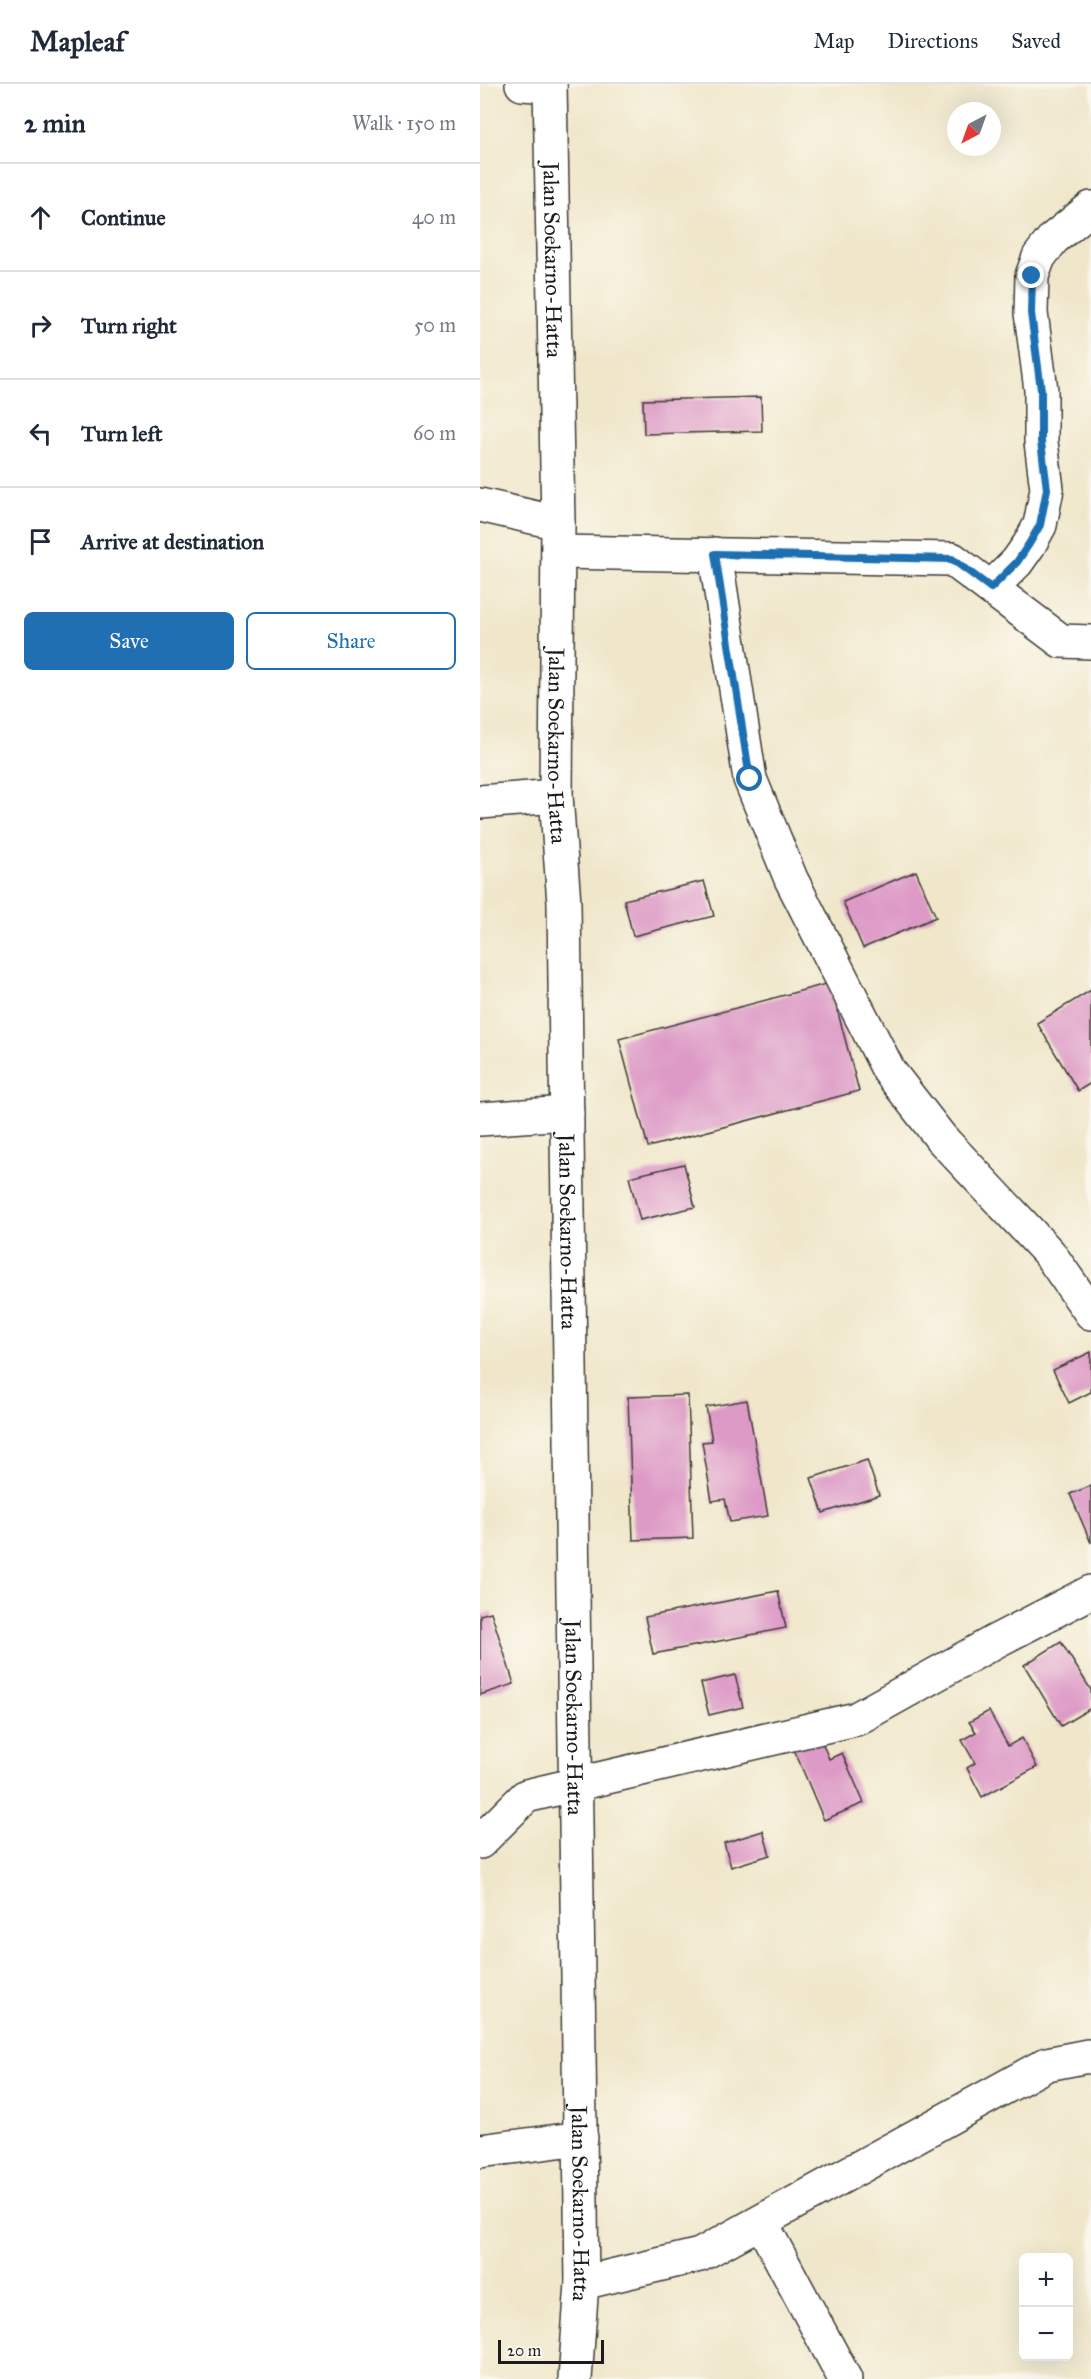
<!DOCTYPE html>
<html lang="en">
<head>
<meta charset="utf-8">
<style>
	:root { --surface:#fff; --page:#f6f6f7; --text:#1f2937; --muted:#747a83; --line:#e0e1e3; --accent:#1f6fb2 }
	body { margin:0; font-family:"IM FELL Great Primer",serif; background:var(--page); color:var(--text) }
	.controls { position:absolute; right:18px; bottom:18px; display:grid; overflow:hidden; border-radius:9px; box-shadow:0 6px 24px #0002 }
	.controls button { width:54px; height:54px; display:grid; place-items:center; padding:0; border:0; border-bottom:2px solid var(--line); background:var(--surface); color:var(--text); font:30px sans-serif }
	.compass { position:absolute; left:467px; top:18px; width:54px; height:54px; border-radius:50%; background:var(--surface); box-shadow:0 6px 24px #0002; rotate:221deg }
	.scale { position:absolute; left:18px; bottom:15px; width:106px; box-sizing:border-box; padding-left:6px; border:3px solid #1c1c1c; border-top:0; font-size:16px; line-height:21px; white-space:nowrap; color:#1c1c1c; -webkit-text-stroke:4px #fbf7ec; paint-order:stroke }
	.stop { position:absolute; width:18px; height:18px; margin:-14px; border:4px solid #1f6fb2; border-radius:50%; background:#fff }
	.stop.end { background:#1f6fb2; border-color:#fff; box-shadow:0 2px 6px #0008 }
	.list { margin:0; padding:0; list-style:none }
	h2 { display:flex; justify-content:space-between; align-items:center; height:78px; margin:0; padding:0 24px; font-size:26px }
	h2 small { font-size:20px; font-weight:400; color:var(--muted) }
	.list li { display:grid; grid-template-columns:39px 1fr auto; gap:18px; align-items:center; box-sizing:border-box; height:108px; padding:0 24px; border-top:2px solid var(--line) }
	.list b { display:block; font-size:22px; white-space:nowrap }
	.list em { font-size:20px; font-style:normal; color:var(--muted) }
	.actions { display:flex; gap:12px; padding:18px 24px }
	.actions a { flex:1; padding:14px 0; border:2px solid var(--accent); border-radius:9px; text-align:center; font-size:21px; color:var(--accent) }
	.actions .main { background:var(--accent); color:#fff }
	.icon { flex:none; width:33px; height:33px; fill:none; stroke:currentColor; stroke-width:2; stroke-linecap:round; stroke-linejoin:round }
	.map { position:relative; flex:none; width:611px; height:2295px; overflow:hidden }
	header { display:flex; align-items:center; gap:36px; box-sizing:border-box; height:84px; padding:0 30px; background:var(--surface); border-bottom:2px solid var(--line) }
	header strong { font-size:28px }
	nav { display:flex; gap:33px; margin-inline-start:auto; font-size:21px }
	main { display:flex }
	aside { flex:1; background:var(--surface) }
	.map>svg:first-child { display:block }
</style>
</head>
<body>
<header>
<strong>Mapleaf</strong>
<nav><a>Map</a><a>Directions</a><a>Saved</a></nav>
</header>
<main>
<aside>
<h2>2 min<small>Walk · 150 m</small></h2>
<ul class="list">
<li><svg class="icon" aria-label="ahead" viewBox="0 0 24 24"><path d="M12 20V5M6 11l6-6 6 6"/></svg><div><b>Continue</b></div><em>40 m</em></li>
<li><svg class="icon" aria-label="right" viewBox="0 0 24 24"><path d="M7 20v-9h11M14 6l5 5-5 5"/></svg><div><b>Turn right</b></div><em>50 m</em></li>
<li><svg class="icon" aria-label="left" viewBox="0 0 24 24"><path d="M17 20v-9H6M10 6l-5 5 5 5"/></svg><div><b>Turn left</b></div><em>60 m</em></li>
<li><svg class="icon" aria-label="arrive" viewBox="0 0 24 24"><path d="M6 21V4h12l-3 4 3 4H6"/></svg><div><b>Arrive at destination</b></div></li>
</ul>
<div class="actions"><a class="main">Save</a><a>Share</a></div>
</aside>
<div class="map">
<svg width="611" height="2295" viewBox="0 0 611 2295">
	<rect width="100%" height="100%" fill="#fbf7ec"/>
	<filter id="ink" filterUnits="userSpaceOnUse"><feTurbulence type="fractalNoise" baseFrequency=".0167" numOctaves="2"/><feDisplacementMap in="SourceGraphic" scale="12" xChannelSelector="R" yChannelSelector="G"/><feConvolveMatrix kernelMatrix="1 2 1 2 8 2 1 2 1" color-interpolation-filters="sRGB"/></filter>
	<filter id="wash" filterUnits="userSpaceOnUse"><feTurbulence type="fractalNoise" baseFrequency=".008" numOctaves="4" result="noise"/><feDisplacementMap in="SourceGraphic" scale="24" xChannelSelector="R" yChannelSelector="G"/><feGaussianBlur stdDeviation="1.35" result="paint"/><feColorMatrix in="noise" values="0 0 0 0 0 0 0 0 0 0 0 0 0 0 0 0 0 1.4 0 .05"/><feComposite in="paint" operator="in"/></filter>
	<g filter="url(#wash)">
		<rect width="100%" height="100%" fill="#f0e7cb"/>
		<g id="blocks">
			<g fill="#dd9ac6">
				<polygon points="281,313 282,347 164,350 163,316"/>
				<polygon points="436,787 456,833 383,864 363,818"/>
				<polygon points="224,797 234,832 153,852 144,816"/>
				<polygon points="350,899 379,1007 168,1063 139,955"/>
				<polygon points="611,906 611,999 598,1007 557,939"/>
				<polygon points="204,1080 215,1123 160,1136 149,1093"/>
				<polygon points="611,1268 611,1308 589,1319 573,1286"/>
				<polygon points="208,1311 213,1454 153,1456 148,1313"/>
				<polygon points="267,1316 288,1432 250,1438 245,1415 232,1417 222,1358 232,1357 226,1323"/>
				<polygon points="387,1376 399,1411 343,1429 331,1394"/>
				<polygon points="611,1402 611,1459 590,1410"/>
				<polygon points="298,1507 306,1544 173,1570 165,1533"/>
				<polygon points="11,1528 34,1600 0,1611 0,1531"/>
				<polygon points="581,1558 611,1606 611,1624 581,1642 544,1581"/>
				<polygon points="255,1591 263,1623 229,1631 221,1599"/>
				<polygon points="509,1627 528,1662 542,1654 557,1683 502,1713 487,1684 495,1679 482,1656 496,1648 489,1638"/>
				<polygon points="339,1651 349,1675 362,1669 384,1719 344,1736 313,1663"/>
				<polygon points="283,1747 290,1771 251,1783 244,1759"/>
			</g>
		</g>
	</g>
	<g filter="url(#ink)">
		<use href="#blocks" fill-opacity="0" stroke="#3c3a36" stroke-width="1.5"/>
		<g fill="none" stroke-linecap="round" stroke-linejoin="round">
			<defs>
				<g id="minor">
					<polyline points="0,421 78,439"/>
					<polyline points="78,468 472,475 581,557 611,558"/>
					<polyline points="235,470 270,695 311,795 409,987 461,1054 569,1169 611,1229"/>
					<polyline points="511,504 537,478 549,461 560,441 567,405 561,358 561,306 551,229 552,192 559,173 573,155 611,124"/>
					<polyline points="0,718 76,712"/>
					<polyline points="0,1035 87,1029"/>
					<polyline points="0,1758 46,1712 376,1635 514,1558 611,1508"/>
					<polyline points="0,2067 101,2054"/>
					<polyline points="281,2138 365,2295"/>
					<polyline points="102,2199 220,2171 567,1980 608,1972 611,1973"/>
				</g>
				<polyline id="tertiary" points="42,0 70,2"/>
				<g id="trunk">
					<path id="s1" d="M70,0L78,439L76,712L84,819L102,2199L95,2295"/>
				</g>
			</defs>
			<use href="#minor" stroke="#3c3a36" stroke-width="36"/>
			<use href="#tertiary" stroke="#3c3a36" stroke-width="36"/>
			<use href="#trunk" stroke="#3c3a36" stroke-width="36"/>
			<use href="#minor" stroke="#fff" stroke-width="33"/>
			<use href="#tertiary" stroke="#fff" stroke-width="33"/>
			<use href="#trunk" stroke="#fff" stroke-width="33"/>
		</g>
	</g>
	<g fill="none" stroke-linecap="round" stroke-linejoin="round" filter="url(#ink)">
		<polyline stroke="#1f6fb2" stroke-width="8" points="270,695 235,470 472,475 511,504 537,478 549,460 560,441 567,405 561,358 561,306 551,229 552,192"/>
	</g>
	<g text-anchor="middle" stroke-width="5" stroke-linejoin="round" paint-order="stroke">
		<g font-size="22" fill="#1c1c1c" stroke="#fbf7ec">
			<text dy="8" stroke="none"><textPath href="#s1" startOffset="176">Jalan Soekarno-Hatta</textPath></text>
			<text dy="8" stroke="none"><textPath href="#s1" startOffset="662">Jalan Soekarno-Hatta</textPath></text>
			<text dy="8" stroke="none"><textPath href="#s1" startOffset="1148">Jalan Soekarno-Hatta</textPath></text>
			<text dy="8" stroke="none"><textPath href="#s1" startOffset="1634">Jalan Soekarno-Hatta</textPath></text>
			<text dy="8" stroke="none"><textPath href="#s1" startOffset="2120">Jalan Soekarno-Hatta</textPath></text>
		</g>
	</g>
</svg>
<div class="controls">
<button>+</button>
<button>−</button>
</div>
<svg class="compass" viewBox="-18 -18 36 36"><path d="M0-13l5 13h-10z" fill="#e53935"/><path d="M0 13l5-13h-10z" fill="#747a83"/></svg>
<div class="scale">20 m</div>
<div class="stop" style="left:270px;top:695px"></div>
<div class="stop end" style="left:552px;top:192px"></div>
</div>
</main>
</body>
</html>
